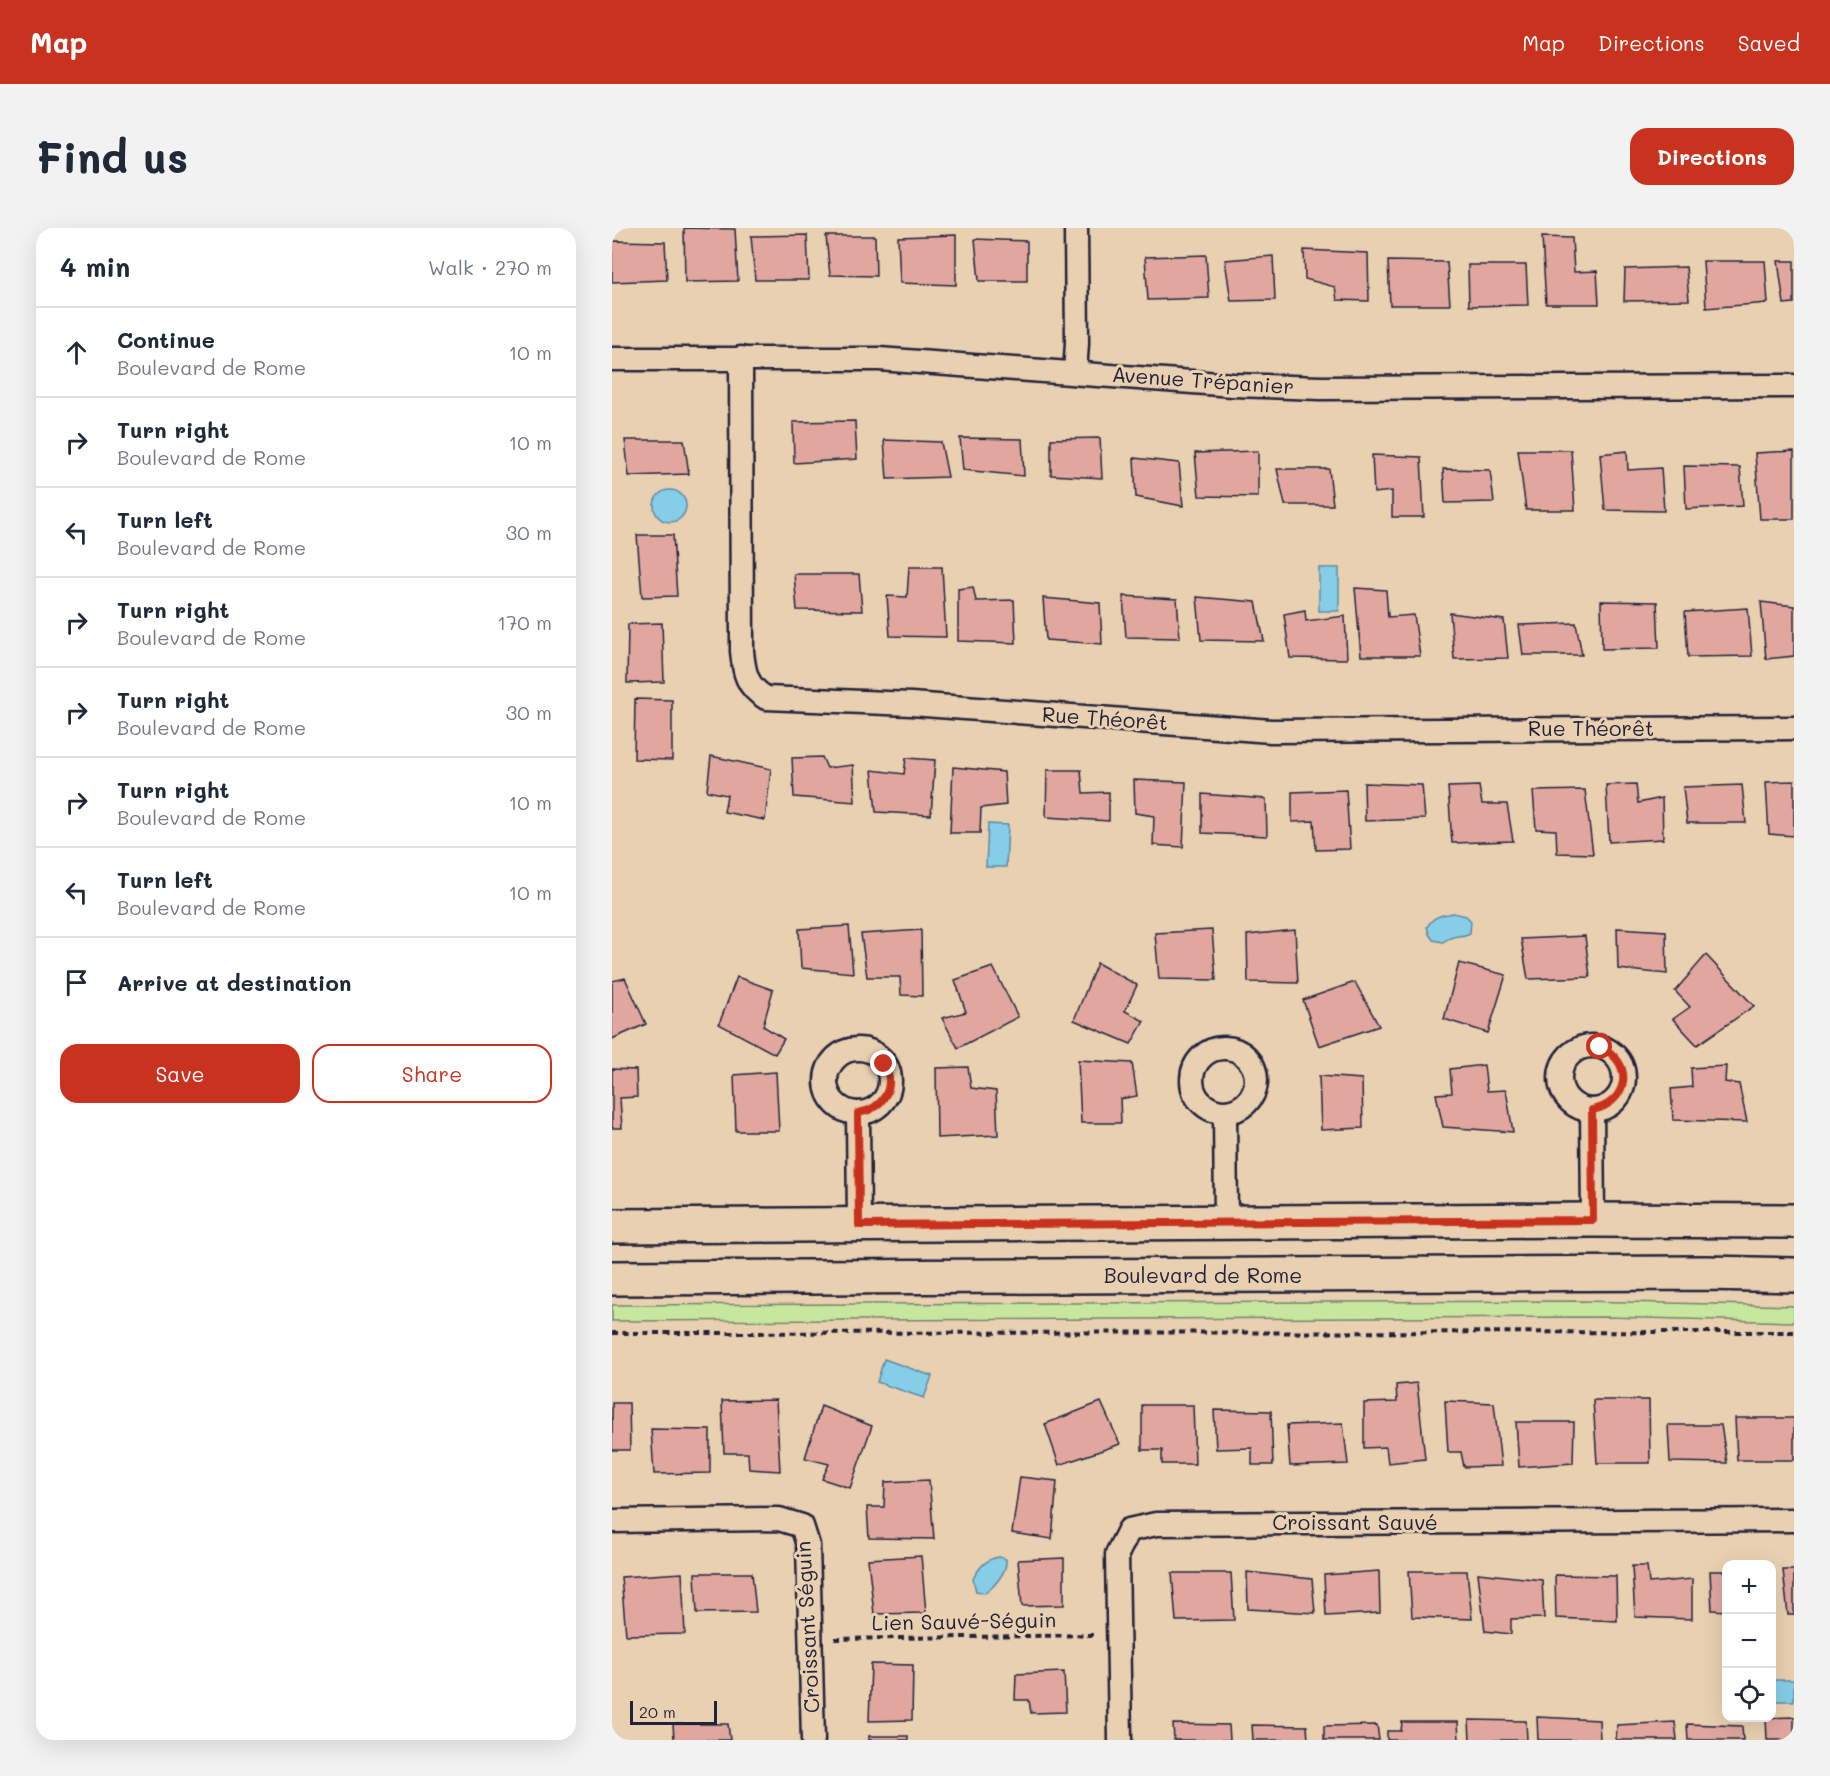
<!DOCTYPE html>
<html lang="en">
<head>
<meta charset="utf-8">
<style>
	:root { --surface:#fff; --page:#f2f2f3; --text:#1f2937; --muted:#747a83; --line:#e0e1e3; --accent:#c8321e }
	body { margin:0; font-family:Mali,sans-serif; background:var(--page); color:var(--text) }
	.controls { position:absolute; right:18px; bottom:18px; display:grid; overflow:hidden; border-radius:12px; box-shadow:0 6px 24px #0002 }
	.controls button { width:54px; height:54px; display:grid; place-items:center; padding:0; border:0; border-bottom:2px solid var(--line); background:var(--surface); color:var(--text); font:30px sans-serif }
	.scale { position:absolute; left:18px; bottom:15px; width:87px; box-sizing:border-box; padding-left:6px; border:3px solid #22223b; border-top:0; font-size:16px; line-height:21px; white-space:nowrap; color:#22223b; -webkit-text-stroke:4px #e9d0b1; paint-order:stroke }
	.stop { position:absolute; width:18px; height:18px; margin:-14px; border:4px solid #c8321e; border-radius:50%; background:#fff }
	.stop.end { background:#c8321e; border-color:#fff; box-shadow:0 2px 6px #0008 }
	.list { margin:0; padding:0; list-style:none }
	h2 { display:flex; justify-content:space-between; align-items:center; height:78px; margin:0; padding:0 24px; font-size:26px }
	h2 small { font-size:20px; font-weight:400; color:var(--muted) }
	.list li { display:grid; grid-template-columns:39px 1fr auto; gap:18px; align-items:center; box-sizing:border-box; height:90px; padding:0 24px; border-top:2px solid var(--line) }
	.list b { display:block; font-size:22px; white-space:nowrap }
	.list p { margin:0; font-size:20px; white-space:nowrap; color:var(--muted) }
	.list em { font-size:20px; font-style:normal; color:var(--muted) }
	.actions { display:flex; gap:12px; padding:18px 24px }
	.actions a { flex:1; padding:14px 0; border:2px solid var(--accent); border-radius:18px; text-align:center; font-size:21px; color:var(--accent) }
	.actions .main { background:var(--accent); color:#fff }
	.icon { flex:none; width:33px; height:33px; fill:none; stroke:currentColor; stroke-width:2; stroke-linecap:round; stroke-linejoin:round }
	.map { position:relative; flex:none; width:1182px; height:1512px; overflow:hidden; border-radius:18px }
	header { display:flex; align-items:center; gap:36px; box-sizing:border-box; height:84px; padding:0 30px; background:var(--accent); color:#fff }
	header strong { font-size:28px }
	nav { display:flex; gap:33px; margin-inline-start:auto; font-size:21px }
	.intro { display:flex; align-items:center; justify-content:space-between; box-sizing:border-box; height:144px; padding:0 36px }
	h1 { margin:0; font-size:42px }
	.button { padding:15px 27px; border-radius:18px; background:var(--accent); color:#fff; font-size:21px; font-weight:700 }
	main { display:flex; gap:36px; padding:0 36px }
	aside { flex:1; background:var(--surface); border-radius:18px; box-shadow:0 6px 24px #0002 }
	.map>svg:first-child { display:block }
</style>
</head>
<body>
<header>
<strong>Map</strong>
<nav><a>Map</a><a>Directions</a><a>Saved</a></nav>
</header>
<div class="intro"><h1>Find us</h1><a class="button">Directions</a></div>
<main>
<aside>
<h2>4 min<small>Walk · 270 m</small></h2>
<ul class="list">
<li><svg class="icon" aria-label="ahead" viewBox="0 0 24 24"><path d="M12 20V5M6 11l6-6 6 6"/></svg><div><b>Continue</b><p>Boulevard de Rome</p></div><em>10 m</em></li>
<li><svg class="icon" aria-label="right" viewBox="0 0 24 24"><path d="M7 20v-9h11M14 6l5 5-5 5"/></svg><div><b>Turn right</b><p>Boulevard de Rome</p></div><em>10 m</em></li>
<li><svg class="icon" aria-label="left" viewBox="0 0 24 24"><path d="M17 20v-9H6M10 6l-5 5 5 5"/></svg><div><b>Turn left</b><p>Boulevard de Rome</p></div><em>30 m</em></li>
<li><svg class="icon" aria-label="right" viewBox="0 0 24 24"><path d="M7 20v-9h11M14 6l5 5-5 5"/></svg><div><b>Turn right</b><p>Boulevard de Rome</p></div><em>170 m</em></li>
<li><svg class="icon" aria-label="right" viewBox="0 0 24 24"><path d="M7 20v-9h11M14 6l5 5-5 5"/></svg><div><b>Turn right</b><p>Boulevard de Rome</p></div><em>30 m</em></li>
<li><svg class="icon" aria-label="right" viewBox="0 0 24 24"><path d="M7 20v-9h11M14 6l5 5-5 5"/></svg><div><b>Turn right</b><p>Boulevard de Rome</p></div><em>10 m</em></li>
<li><svg class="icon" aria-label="left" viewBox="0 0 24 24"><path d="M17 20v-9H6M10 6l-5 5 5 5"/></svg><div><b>Turn left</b><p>Boulevard de Rome</p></div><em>10 m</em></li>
<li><svg class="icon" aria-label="arrive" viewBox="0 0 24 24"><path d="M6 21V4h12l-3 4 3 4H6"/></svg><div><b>Arrive at destination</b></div></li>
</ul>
<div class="actions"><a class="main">Save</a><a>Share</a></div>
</aside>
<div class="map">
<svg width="1182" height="1512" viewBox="0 0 1182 1512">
	<rect width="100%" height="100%" fill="#e9d0b1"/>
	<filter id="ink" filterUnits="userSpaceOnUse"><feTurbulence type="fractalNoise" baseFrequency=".0167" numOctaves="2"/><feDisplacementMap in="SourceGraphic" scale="12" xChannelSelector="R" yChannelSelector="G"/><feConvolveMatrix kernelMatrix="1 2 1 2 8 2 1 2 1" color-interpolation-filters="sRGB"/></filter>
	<g filter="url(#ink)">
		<polygon fill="#c7e69e" stroke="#74846c" stroke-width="1.5" points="968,1073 1182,1078 1182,1094 994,1089 0,1093 0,1077"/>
		<g fill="#86cde7" stroke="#5e89a2" stroke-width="1.5">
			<circle cx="58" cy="278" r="16"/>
			<rect x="707" y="340" width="20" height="43"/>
			<polygon points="376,596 396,597 394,639 374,639"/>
			<path d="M841,685L854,688L859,693L858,705C850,710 843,705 831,714L821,712L817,706L815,699C821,688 829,687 841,685Z"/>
			<polygon points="272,1131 320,1148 312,1170 265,1154"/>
			<path d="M387,1329L394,1331C396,1343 382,1359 373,1365L364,1363L361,1351C367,1340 373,1331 387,1329Z"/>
			<rect x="1161" y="1452" width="21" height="21"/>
		</g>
		<g fill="#e1a79f" stroke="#22223b" stroke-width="1.5">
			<polygon points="72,0 123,1 126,53 73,54"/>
			<polygon points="195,7 197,52 143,52 139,8"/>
			<polygon points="344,7 344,57 288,55 286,9"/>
			<polygon points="214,8 263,8 264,48 218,47"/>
			<polygon points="930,9 960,10 962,44 985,43 987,76 934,76"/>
			<polygon points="363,11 415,13 415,53 367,53"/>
			<polygon points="0,13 53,14 55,52 0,54"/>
			<polygon points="692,22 756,25 757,73 725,72 723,59 693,51"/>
			<polygon points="594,27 597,70 536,72 533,29"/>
			<polygon points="661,28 663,72 619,73 613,32"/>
			<polygon points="776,33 835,34 838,77 778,77"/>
			<polygon points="1091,33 1153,33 1156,75 1094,80"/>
			<polygon points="1166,33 1182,33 1182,75 1172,76"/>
			<polygon points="856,37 914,37 916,77 857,78"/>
			<polygon points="1074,39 1077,72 1012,73 1013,41"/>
			<polygon points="243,193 245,231 182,235 181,194"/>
			<polygon points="348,210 410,211 412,248 351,242"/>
			<polygon points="488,210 490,250 439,247 439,211"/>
			<polygon points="13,212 72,212 77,246 17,248"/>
			<polygon points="272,212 329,214 336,249 275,251"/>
			<polygon points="906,222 959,222 963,282 914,282"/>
			<polygon points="646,223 646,269 587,268 583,225"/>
			<polygon points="1015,223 1016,242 1049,240 1052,283 993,282 988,226"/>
			<polygon points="1182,223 1182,291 1148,291 1143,225"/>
			<polygon points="760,227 809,229 812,289 780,289 780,263 762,265"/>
			<polygon points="522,230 567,235 571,278 524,269"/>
			<polygon points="1072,238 1128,239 1131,278 1074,281"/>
			<polygon points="665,241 717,241 721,277 673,277"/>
			<polygon points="831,241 878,242 882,274 833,275"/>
			<polygon points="25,307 61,307 65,368 30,369"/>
			<polygon points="297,339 330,339 334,409 278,408 275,368 295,369"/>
			<polygon points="182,346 247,346 250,383 185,382"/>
			<polygon points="361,359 364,373 402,372 404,415 346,413 346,361"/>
			<polygon points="743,360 774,362 776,389 802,387 808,428 749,428"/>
			<polygon points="511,368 565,371 568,410 514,409"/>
			<polygon points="585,369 644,374 652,413 589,412"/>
			<polygon points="431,370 488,375 490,416 434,412"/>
			<polygon points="989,373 1045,374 1047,420 990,421"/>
			<polygon points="1149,374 1182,378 1182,428 1154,431"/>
			<polygon points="1136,380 1140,428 1076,429 1073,384"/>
			<polygon points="693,382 694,393 733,388 735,431 678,430 672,386"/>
			<polygon points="838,385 892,392 896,430 842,431"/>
			<polygon points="50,395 52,454 15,455 16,396"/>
			<polygon points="964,395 970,427 911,427 907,397"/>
			<polygon points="23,471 60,472 60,532 22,531"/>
			<polygon points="99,528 159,541 153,592 112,584 115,567 95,563"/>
			<polygon points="210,529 215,540 241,537 243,574 182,569 180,530"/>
			<polygon points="294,530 323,532 319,587 264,584 260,542 292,546"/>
			<polygon points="341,539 392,544 394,577 369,580 368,605 338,605"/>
			<polygon points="435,542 469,542 471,565 497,564 497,593 434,589"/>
			<polygon points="522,552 574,554 571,619 541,617 542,588 523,585"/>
			<polygon points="1182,553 1182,608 1157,606 1154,554"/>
			<polygon points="752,555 810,557 813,591 753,593"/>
			<polygon points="1024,556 1026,575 1050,570 1051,611 997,614 994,557"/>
			<polygon points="1130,557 1134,595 1075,595 1071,559"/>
			<polygon points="867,558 870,576 895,576 901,613 840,615 836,559"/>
			<polygon points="734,562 738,621 704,622 702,593 680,594 680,564"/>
			<polygon points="973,562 981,626 945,625 944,602 924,601 921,563"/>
			<polygon points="590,566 654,571 655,608 590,605"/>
			<polygon points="237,698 241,745 189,740 187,701"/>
			<polygon points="1005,700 1054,703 1055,746 1006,741"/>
			<polygon points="309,702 310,768 289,767 288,749 255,749 249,706"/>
			<polygon points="600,702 604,752 547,751 543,705"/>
			<polygon points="683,702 686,755 636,754 635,707"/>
			<polygon points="973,708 978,749 916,751 909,711"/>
			<polygon points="1094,727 1142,778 1085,817 1061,791 1078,779 1063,763"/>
			<polygon points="485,735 525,757 513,783 532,793 519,816 462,792"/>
			<polygon points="847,735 894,747 876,805 832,791"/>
			<polygon points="381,739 406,789 346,820 330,790 354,784 343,752"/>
			<polygon points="125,749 161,762 151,798 172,811 163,826 107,796"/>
			<polygon points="13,750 34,796 0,811 0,753"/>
			<polygon points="743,754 767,798 707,818 691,772"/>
			<polygon points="466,832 520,835 525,868 508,871 509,895 469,895"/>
			<polygon points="872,837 875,863 894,862 901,904 831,899 824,866 840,865 838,841"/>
			<polygon points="1114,838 1113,854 1127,856 1135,894 1061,892 1059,861 1080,859 1079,840"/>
			<polygon points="356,839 359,860 384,863 386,907 325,910 324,840"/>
			<polygon points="0,841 24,842 25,869 8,870 10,900 0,900"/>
			<polygon points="164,844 167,903 124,903 122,847"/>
			<polygon points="707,848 750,851 751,900 709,902"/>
			<polygon points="805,1155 813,1231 776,1235 774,1219 752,1220 752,1175 785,1174 784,1157"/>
			<polygon points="164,1172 168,1243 137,1241 136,1225 112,1225 110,1173"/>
			<polygon points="981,1172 1037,1172 1038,1235 985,1235"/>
			<polygon points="833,1173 882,1175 889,1238 852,1239 849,1224 836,1224"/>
			<polygon points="489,1174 508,1216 447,1237 433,1196"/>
			<polygon points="0,1175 17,1175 18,1222 0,1222"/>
			<polygon points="530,1177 581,1177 583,1236 550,1236 550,1222 530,1222"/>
			<polygon points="209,1178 260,1198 238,1260 210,1251 217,1236 193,1230"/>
			<polygon points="602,1182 659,1183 661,1237 640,1237 640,1220 604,1221"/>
			<polygon points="1123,1190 1182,1190 1182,1232 1125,1232"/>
			<polygon points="904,1194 962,1194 961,1235 907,1239"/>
			<polygon points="731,1195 736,1236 678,1238 675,1197"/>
			<polygon points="1056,1197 1109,1197 1115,1235 1058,1234"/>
			<polygon points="39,1201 98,1202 98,1245 42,1246"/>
			<polygon points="408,1249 445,1253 440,1311 400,1305"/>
			<polygon points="317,1252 322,1311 257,1310 255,1279 272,1279 273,1254"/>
			<polygon points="309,1328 314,1385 262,1386 256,1331"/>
			<polygon points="452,1330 452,1377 410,1378 406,1332"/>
			<polygon points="1020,1338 1035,1338 1037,1355 1080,1351 1080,1391 1023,1389"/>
			<polygon points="1171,1342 1182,1342 1182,1387 1176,1387"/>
			<polygon points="767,1343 768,1385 714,1388 712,1347"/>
			<polygon points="797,1343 855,1343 860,1391 800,1389"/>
			<polygon points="1098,1343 1114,1343 1114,1383 1100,1382"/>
			<polygon points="635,1344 700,1351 703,1385 636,1381"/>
			<polygon points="70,1345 73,1406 14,1407 9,1349"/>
			<polygon points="83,1345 140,1345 144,1384 85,1385"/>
			<polygon points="560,1345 619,1345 622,1392 564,1393"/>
			<polygon points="866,1345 930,1352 932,1390 899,1391 899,1406 873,1403"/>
			<polygon points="943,1347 1004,1348 1005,1393 944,1390"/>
			<polygon points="259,1436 301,1437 300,1492 257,1493"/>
			<polygon points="452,1444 454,1484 419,1485 417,1472 403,1472 404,1446"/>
			<polygon points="925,1489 987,1492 988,1512 926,1512"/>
			<polygon points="1182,1489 1182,1512 1155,1512 1154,1490"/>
			<polygon points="857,1492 914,1493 915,1512 858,1512"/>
			<polygon points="790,1494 846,1494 847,1512 775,1512 775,1503 789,1503"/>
			<polygon points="1063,1494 1065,1512 1004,1512 1005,1497"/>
			<polygon points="61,1496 116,1496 118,1512 62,1512"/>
			<polygon points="561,1496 617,1497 618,1512 562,1512"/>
			<polygon points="1075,1496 1130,1498 1131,1512 1076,1512"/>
			<polygon points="640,1497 695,1498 696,1512 641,1512"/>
			<polygon points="765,1497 767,1512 712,1512 712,1498"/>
			<rect x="257" y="1508" width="39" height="4"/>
		</g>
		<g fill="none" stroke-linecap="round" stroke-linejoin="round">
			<defs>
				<g id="street">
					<path d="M129,130L130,423C132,445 135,459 154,470L299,476L659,503L1182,500"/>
					<polyline points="0,131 267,131 621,157 708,160 1182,158"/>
					<polyline points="463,145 465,115 464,0"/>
					<circle cx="980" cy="850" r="32"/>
					<circle cx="612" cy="852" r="32"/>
					<circle cx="246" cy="853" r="32"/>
					<polyline points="980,882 981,992"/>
					<polyline points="246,885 247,997"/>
					<polyline points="613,885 614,994"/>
					<polyline points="0,1293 167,1291 190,1298 196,1317 201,1512"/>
					<polyline points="508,1512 505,1326 517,1302 544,1296 1182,1292"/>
				</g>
				<g id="secondary">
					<polyline points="0,998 981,992 1182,993"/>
					<polyline points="0,1050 1094,1045 1182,1047"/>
				</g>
			</defs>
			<use href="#street" stroke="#22223b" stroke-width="27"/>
			<use href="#secondary" stroke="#22223b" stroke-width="38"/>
			<g stroke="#22223b" stroke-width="4" stroke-dasharray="6 4.5" stroke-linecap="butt">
				<polyline points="0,1105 1182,1104"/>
				<polyline points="223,1411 482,1407"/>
			</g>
			<use href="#street" stroke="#e9d0b1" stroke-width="22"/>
			<use href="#secondary" stroke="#e9d0b1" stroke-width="33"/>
		</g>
	</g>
	<g fill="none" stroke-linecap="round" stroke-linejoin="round" filter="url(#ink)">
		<path stroke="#c8321e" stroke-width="8" d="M272,836C285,859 271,881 246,885L247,997L981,992L980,882C1017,875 1023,834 988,819"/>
	</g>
	<g text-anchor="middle" stroke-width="6" stroke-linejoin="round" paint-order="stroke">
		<g font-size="21" fill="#22223b" stroke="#e9d0b1">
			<text transform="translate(591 153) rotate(4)" y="7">Avenue Trépanier</text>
			<text transform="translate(493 491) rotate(4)" y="7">Rue Théorêt</text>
			<text x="979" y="508">Rue Théorêt</text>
			<text x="591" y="1055">Boulevard de Rome</text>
			<text x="743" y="1302">Croissant Sauvé</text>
			<text transform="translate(352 1394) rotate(-1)" y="7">Lien Sauvé-Séguin</text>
			<text transform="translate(196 1399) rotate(-93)" y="7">Croissant Séguin</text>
		</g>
	</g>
</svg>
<div class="controls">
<button>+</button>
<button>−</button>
<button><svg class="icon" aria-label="locate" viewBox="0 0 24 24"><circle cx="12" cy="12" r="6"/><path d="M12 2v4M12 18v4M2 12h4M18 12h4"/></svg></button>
</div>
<div class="scale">20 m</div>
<div class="stop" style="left:988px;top:819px"></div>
<div class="stop end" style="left:272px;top:836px"></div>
</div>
</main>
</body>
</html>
